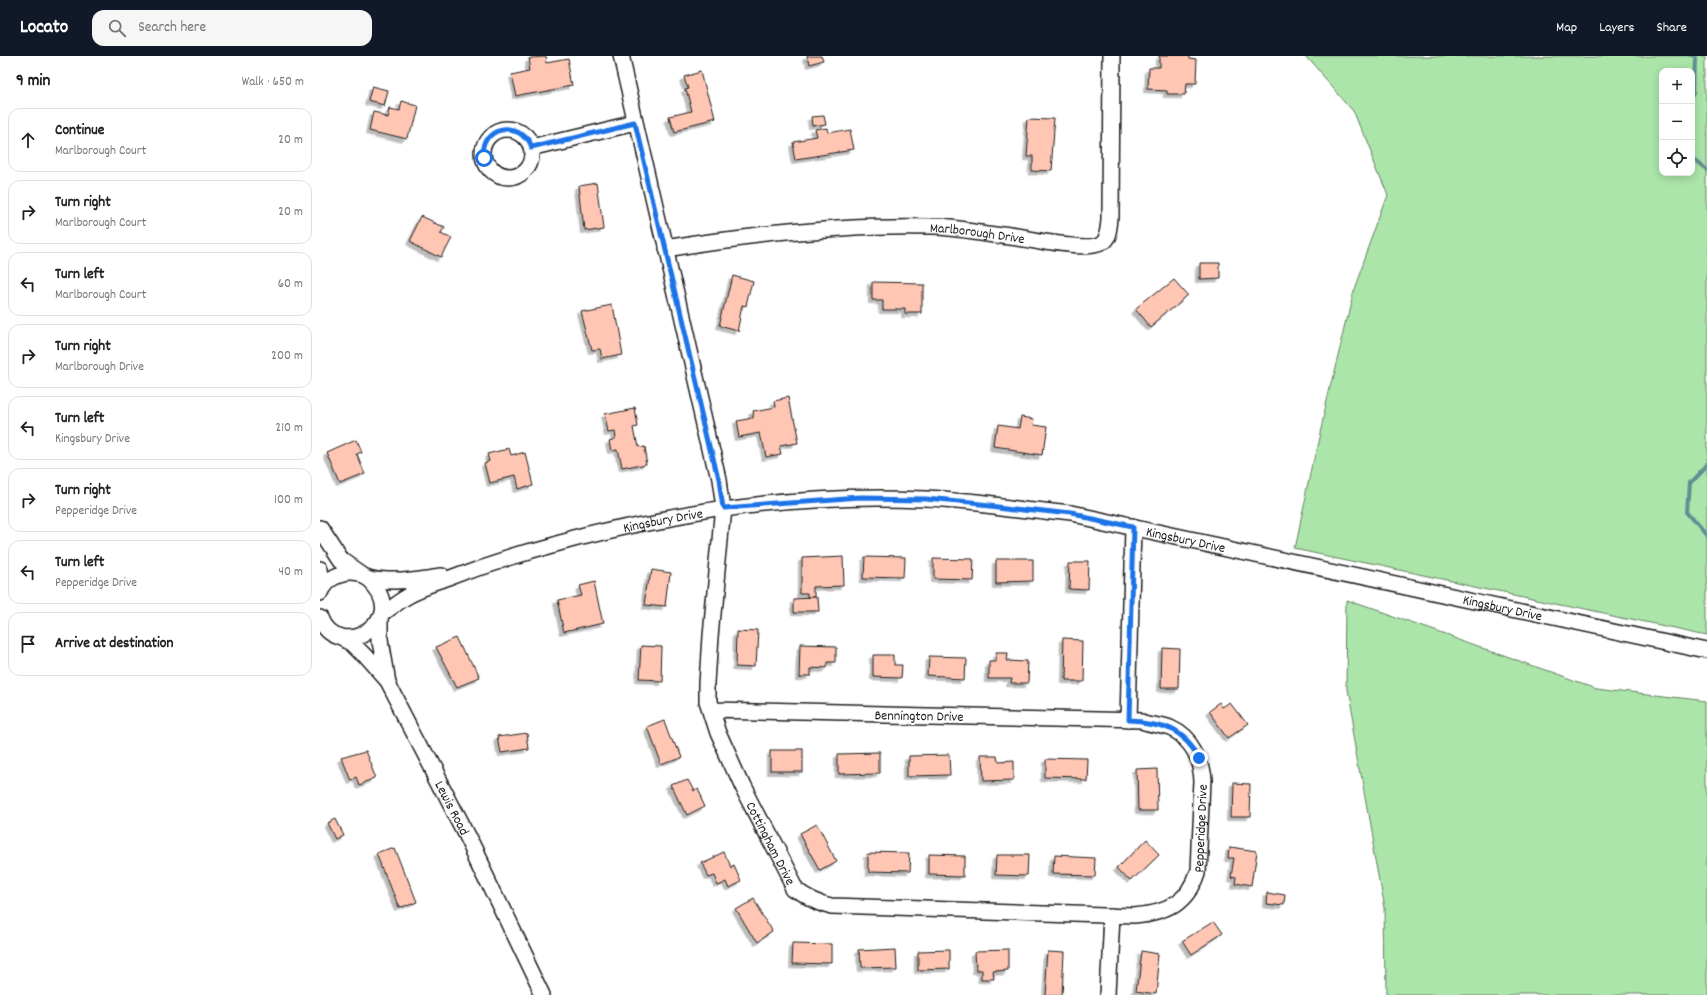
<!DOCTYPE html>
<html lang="en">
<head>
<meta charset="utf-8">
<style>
	:root { --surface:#fff; --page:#f6f6f6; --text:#222; --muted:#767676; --line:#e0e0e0; --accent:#111827 }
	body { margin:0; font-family:Dekko,sans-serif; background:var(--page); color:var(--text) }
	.controls { position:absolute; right:12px; top:12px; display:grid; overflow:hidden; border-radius:8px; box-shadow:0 2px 10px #0003 }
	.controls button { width:36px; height:36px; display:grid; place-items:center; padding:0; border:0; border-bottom:1px solid var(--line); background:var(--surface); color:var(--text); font:20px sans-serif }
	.stop { position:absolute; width:12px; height:12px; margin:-9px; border:3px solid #1a73e8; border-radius:50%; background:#fff }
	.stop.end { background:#1a73e8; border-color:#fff; box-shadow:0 1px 4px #0008 }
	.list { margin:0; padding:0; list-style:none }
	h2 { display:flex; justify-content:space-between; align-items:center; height:52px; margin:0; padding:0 16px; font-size:17px }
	h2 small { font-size:13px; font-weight:400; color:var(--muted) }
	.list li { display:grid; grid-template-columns:26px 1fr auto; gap:12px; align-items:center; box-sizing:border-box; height:64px; margin:0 8px 8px; padding:0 8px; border:1px solid var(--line); border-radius:12px }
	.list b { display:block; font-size:15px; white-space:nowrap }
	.list p { margin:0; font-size:13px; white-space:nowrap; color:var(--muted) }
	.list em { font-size:13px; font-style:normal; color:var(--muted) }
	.icon { flex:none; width:22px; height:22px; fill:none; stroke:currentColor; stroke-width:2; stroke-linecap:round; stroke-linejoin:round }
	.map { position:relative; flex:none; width:1387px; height:939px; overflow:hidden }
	header { display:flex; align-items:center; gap:24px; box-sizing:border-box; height:56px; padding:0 20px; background:var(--accent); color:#fff }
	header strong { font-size:19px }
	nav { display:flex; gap:22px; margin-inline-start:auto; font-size:14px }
	.search { width:280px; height:36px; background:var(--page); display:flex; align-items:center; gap:10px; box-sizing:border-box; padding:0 14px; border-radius:12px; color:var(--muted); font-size:15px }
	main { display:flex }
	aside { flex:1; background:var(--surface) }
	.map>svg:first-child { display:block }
</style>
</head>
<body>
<header>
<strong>Locato</strong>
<div class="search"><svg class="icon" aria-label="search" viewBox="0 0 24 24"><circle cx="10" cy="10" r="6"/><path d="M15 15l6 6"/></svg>Search here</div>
<nav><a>Map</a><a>Layers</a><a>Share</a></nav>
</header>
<main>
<aside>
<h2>9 min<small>Walk · 650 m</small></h2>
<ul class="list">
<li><svg class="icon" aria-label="ahead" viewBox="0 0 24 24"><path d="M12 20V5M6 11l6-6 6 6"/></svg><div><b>Continue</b><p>Marlborough Court</p></div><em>20 m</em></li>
<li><svg class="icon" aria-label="right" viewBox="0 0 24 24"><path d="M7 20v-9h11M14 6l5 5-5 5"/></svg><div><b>Turn right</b><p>Marlborough Court</p></div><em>20 m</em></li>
<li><svg class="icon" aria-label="left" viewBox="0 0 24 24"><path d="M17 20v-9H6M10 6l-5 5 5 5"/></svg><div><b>Turn left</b><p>Marlborough Court</p></div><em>60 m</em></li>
<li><svg class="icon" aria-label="right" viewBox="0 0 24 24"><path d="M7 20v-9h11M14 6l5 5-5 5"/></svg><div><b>Turn right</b><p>Marlborough Drive</p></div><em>200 m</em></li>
<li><svg class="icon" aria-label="left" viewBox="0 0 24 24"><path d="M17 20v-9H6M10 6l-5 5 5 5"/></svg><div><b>Turn left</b><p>Kingsbury Drive</p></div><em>210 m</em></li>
<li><svg class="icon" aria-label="right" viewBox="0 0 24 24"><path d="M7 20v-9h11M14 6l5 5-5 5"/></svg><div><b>Turn right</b><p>Pepperidge Drive</p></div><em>100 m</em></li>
<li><svg class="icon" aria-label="left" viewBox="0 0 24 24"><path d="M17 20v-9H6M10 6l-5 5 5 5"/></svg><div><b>Turn left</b><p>Pepperidge Drive</p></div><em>40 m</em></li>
<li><svg class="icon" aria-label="arrive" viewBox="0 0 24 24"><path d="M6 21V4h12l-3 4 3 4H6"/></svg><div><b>Arrive at destination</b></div></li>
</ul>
</aside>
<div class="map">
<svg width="1387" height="939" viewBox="0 0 1387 939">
	<defs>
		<filter id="shadow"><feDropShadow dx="-3.5" dy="3.5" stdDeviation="0" flood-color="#0004"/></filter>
	</defs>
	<rect width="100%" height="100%" fill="#fff"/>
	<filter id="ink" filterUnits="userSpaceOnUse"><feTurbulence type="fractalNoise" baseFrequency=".025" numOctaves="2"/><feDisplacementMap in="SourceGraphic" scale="8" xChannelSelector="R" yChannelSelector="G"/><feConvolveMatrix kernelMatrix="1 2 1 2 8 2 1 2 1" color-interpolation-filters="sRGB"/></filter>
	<g filter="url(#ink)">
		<g fill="#abe5a9" stroke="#648062" fill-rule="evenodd">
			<path d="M986,0H1387V579L975,492L1000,375L1034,232L1068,139L1034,55ZM1342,15H1372V117H1342Z"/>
			<polygon points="1027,544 1276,632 1387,645 1387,939 1066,939 1065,852 1026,635"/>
		</g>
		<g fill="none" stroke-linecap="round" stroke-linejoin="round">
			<g stroke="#5f8f94" stroke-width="4">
				<polyline points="1372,0 1377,2 1376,35 1372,44"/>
				<polyline points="1372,102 1387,114"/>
				<polyline points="1387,408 1369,427 1367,456 1387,480"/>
			</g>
		</g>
		<g fill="#ffc6b3" stroke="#1c1c1c" filter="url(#shadow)">
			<polygon points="226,0 227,7 249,3 254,29 195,40 190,16 210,12 208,1"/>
			<polygon points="487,0 502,0 504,6 489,10"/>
			<polygon points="839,0 868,0 868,3 876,4 875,28 865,28 864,38 847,38 847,34 828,33 829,12 839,12"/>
			<polygon points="382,14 395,66 354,76 350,61 371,56 365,32 368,31 364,19"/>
			<polygon points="53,31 69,35 65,50 49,46"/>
			<polygon points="81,45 95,49 87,83 50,74 54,56 68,59 70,51 79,53"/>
			<polygon points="503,59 505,68 493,70 492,60"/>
			<polygon points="709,61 735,62 731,115 712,114 712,100 706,100"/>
			<polygon points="506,72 507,77 530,73 534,94 476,103 473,86 497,82 495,74"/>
			<polygon points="278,127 284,171 264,174 259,130"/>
			<polygon points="102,161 124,171 121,176 131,181 121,201 90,185"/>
			<polygon points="879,207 898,207 898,222 879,223"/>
			<polygon points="412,219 434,225 428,251 424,250 419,275 400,270"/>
			<polygon points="854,222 869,239 831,271 816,253"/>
			<polygon points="553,226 602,227 602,258 585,258 585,253 562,253 562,244 553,244"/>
			<polygon points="292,249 301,299 282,303 280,293 272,294 262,255"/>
			<polygon points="468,342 477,387 461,390 463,398 446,401 441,377 419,381 416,365 434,362 433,355 454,351 453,345"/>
			<polygon points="315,352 318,369 314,370 318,391 324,390 327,408 302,413 298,393 292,394 290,383 296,381 295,374 289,375 285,358"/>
			<polygon points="700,361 712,363 711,369 726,371 722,399 675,392 678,370 698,373"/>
			<polygon points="36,384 41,396 37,398 45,418 20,428 7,397"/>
			<polygon points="189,393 191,400 205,396 213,428 197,433 194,421 170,427 165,407 171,405 169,398"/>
			<polygon points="523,500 524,529 496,530 496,541 490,541 490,537 482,537 482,502"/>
			<polygon points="544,501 586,502 585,522 543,521"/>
			<polygon points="613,502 653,503 652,524 613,523"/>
			<polygon points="676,505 713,505 713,525 676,526"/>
			<polygon points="750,505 770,505 769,534 749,533"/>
			<polygon points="331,513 351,516 347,551 326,549"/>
			<polygon points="274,525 283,568 244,577 237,544 261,539 258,529"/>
			<polygon points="497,541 498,556 474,556 474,542"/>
			<polygon points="418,573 438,574 436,610 417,609"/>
			<polygon points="140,581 159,622 137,631 116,591"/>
			<polygon points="742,584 763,585 762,625 741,625"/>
			<polygon points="321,589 341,590 340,625 319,624"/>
			<polygon points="480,590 516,591 516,607 507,607 507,612 490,611 490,618 479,618"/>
			<polygon points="842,592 860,593 859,633 841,633"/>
			<polygon points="676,597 688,597 687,604 708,605 707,627 689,627 690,622 669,622 669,604 676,604"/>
			<polygon points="553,599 575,599 575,609 583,609 582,622 553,621"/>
			<polygon points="609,601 646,602 645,622 608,620"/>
			<polygon points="901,648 904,653 912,648 928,669 909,682 890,656"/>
			<polygon points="345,663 359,701 341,708 327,670"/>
			<polygon points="207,677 209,692 182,696 179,681"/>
			<polygon points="46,694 57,722 39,729 36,721 30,724 21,701"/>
			<rect x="452" y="695" width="30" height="21"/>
			<polygon points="560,697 560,717 519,718 519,698"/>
			<polygon points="629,699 630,719 589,720 589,700"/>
			<polygon points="660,701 677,701 678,707 694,706 694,724 661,725"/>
			<polygon points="725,703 767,704 766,723 725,722"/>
			<polygon points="837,713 838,754 818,754 817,714"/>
			<polygon points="367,724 373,735 377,733 385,750 367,759 353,730"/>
			<polygon points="912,727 931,728 930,761 911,761"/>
			<polygon points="15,763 23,779 15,783 7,767"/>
			<polygon points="497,769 516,805 500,814 480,778"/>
			<polygon points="825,784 839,799 812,825 799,811"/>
			<polygon points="909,791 937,795 932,831 915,828 916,821 911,820 914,802 908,802"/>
			<polygon points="75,792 96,846 80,853 59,798"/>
			<polygon points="404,796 410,810 414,808 421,824 408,830 405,823 396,827 392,817 386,819 380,807"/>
			<polygon points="548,796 589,797 588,817 548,816"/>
			<polygon points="609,799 645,800 645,819 609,818"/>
			<polygon points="677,799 710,799 709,820 676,819"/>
			<polygon points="734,800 776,802 775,819 733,818"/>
			<polygon points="947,836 965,839 964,849 946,847"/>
			<polygon points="433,842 454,876 437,887 416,852"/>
			<polygon points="893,866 902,879 871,899 862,885"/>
			<polygon points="473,887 512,888 512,908 472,907"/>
			<polygon points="575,891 576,911 540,912 539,893"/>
			<polygon points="629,894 629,913 598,914 598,895"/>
			<polygon points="688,894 688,915 673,916 674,923 662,923 662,914 656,914 655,895"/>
			<polygon points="728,894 744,895 742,939 725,939"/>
			<polygon points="821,895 840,898 836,938 816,935"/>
		</g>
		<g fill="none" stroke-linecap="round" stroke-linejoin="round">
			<defs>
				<g id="minor">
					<path id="s1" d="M301,0L399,424L403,452L391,579L388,628V646L398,677L422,730L475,833C487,842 498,847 512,850L815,860C848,857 867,848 878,815L882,726C881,703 872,681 849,671C841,668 831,667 822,664L391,654"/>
					<circle cx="188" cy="98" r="24"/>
					<polyline points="211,92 315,67"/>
					<path id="s2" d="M345,193C432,179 522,169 610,171C634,171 659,176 683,179C703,181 771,198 784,185C790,179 790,169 791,162L792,0"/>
					<polyline points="0,472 21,504 41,518"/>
					<polyline points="0,513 2,528 1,533"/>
					<path d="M0,537C5,522 24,514 38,518C41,518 44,520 47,521C56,524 66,524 75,524C91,524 106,521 121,519"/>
					<path id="s3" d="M62,557C71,551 79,544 88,539C100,532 115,528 128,523C161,510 195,499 229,490C351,456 479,437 605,443C654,445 702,453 750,458L1387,595"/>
					<polyline points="60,561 60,585 67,625"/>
					<path d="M0,562C18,609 95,563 47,521"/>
					<path id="s4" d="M18,580L32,587L43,598L67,625L147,779L224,939"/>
					<polyline points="808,664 813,471"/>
					<polyline points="788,939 792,859"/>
				</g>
			</defs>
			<use href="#minor" stroke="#1c1c1c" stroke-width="18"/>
			<use href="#minor" stroke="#fff" stroke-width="15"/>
		</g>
	</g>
	<g fill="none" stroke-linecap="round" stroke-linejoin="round" filter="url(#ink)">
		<path stroke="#1a73e8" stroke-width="5" d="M164,102C163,70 200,63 211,92L315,67L399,424L403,452L540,442L606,443L670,449L750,458L813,471L808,664C840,665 864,672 879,702"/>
	</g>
	<g text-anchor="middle" stroke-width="4" stroke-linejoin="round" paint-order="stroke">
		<g font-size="14" fill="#1c1c1c" stroke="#fff">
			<text dy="5" stroke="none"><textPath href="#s2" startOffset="314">Marlborough Drive</textPath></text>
			<text dy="5" stroke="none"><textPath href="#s3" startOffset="298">Kingsbury Drive</textPath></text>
			<text dy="5" stroke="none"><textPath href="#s3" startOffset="826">Kingsbury Drive</textPath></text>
			<text dy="5" stroke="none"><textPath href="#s3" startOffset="1150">Kingsbury Drive</textPath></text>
			<text transform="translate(599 659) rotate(1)" y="5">Bennington Drive</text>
			<text dy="5" stroke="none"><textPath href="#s4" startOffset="210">Lewis Road</textPath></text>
			<text dy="5" stroke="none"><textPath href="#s1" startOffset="1335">Pepperidge Drive</textPath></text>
			<text dy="5" stroke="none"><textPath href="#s1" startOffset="813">Cottingham Drive</textPath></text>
		</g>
	</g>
</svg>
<div class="controls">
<button>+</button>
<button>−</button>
<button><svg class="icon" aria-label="locate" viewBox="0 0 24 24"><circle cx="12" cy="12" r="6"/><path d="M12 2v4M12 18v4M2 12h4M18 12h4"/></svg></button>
</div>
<div class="stop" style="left:164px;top:102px"></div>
<div class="stop end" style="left:879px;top:702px"></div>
</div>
</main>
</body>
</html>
